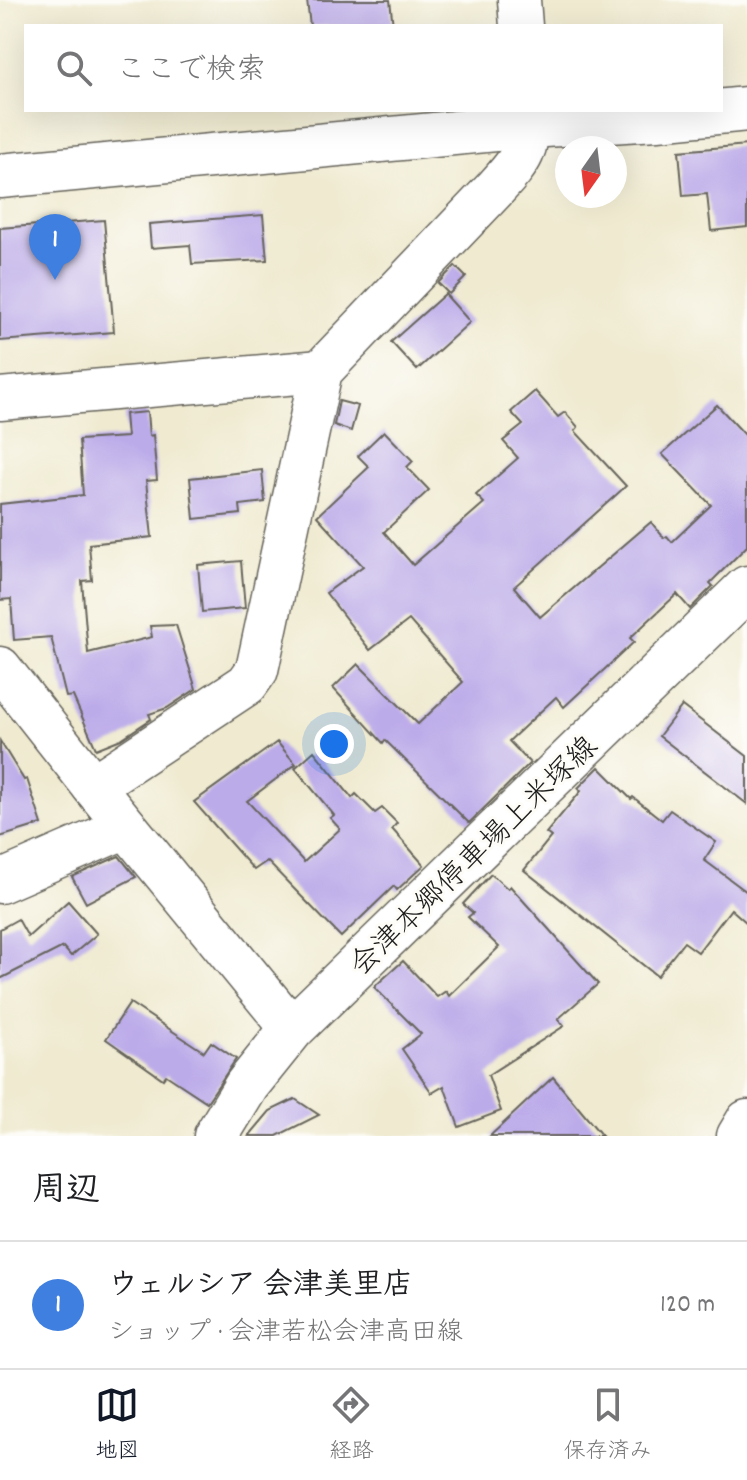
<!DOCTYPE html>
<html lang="ja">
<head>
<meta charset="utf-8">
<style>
	:root { --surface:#fff; --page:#f6f6f6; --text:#202124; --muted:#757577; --line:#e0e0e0; --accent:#111827 }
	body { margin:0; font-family:Dekko,"Klee One",sans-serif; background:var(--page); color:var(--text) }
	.compass { position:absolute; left:555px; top:136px; width:72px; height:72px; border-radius:50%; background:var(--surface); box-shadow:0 8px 32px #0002; rotate:194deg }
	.you { position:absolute; left:334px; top:744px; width:28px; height:28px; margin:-20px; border:6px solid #fff; border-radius:50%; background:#1a73e8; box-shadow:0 0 0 12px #1a73e833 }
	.badge { display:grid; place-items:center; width:52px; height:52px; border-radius:50%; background:var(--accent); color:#fff; font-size:26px; font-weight:700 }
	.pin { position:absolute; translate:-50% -66px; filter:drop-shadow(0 2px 4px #0008) }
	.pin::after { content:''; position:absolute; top:42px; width:28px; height:24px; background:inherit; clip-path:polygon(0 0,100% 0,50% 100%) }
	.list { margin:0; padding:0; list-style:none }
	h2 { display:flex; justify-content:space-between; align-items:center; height:104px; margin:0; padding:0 32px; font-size:34px }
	h2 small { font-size:26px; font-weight:400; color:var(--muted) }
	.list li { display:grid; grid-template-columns:52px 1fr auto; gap:24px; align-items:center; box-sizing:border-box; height:128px; padding:0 32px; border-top:2px solid var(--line) }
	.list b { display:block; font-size:30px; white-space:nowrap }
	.list p { margin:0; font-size:26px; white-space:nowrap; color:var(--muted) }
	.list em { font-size:26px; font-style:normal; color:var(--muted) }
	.icon { flex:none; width:44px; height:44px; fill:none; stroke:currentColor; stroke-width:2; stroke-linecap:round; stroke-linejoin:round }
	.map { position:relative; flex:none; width:747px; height:1136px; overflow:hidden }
	.search { position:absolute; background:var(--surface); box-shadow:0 8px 32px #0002; left:24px; right:24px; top:24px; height:88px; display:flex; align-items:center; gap:20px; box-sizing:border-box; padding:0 28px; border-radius:0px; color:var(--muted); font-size:30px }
	.sheet { height:232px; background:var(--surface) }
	nav { display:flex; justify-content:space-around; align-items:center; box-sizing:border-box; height:112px; border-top:2px solid var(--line); background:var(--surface); font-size:22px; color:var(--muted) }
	nav a { display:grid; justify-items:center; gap:4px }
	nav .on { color:var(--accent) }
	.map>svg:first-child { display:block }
</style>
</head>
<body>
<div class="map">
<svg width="747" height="1136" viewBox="0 0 747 1136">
	<rect width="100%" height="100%" fill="#fdfcf7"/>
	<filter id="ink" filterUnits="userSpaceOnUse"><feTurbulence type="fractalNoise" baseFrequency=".0125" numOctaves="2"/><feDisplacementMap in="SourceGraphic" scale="16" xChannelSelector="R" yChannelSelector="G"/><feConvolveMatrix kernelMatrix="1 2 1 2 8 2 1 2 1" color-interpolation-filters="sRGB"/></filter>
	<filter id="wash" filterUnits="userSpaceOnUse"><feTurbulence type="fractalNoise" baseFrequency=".006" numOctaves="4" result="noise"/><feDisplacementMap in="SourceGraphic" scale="32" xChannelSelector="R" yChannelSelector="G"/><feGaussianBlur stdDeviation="1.8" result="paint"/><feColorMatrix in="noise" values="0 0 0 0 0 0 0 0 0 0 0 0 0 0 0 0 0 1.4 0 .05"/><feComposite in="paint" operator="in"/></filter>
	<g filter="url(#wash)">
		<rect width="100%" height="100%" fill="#efead0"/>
		<g id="blocks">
			<g fill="#bcabe9">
				<polygon points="307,0 390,0 393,26 310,26"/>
				<polygon points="747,145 747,227 711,231 707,194 683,196 679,151"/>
				<polygon points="263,215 267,260 192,264 190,245 151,248 149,224"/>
				<polygon points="104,220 114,332 0,341 0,228"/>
				<polygon points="455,266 466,277 449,294 438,283"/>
				<polygon points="445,294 470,322 417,370 391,342"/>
				<polygon points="535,391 558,417 565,412 578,427 575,431 626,486 514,587 540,617 651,522 664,538 667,536 672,542 711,505 662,454 717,405 747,437 747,546 710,583 713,586 690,609 677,594 630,638 634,642 564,707 556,697 509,741 530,763 469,823 385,740 383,743 333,688 358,664 418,724 463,682 409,620 370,650 326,593 363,566 317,516 369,467 358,456 384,431 413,461 407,467 429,490 384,532 413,565 484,503 476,495 518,458 503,441 523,425 511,412"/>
				<polygon points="339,401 358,406 351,431 334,425"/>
				<polygon points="147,412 149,436 153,435 157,480 146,481 152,537 89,544 92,580 82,581 88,653 152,637 150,626 176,625 196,689 167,708 149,714 151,719 121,739 96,749 73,696 66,697 51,637 14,640 11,599 0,600 0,504 83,495 79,440 127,437 125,414"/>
				<polygon points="262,470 265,502 240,505 241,514 194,519 190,478"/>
				<polygon points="241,561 245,608 202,612 198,565"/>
				<polygon points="682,706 747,756 747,804 659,736"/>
				<polygon points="0,741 24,780 27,779 42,824 0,837"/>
				<polygon points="277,742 296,764 247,801 304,862 340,829 330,818 334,815 295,768 314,751 352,798 356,794 375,813 382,808 397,823 392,829 424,865 397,890 394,886 341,937 267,861 254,870 194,802"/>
				<polygon points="599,767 631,799 633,797 662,820 670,810 716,842 704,860 747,892 747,923 731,909 698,952 684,942 657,976 524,870 551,837 546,833 581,791 578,788"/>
				<polygon points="119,856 136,877 86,903 72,877"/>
				<polygon points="491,874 508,889 510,886 598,984 558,1019 564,1026 488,1075 501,1111 459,1127 444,1086 432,1093 402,1049 421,1034 374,987 403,961 437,997 446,991 449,996 499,947 468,917 473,913 463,904"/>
				<polygon points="68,901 97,934 71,956 63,947 0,979 0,929 18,919 28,937"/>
				<polygon points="130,1003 204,1052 211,1042 236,1059 207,1102 166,1075 163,1079 106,1039"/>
				<polygon points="553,1077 602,1136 490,1136"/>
				<polygon points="295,1099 319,1115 277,1136 249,1136 270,1111"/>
			</g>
		</g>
	</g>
	<g filter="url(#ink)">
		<use href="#blocks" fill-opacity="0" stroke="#66645b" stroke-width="2"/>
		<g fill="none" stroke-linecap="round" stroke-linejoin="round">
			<defs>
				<g id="minor">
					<polyline points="519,0 521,26"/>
					<polyline points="0,399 321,371"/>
					<polyline points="0,668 93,786 292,1029"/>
					<path d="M93,786L247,684L257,670L321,371L494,190C521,160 530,152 528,110"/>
					<polyline points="0,882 126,827"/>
					<polyline points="738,1136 747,1121"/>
				</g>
				<g id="major">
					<polyline points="0,176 529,126 657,118 747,109"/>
					<polyline points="216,1136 247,1085 292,1029 747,588"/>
				</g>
			</defs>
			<use href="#minor" stroke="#66645b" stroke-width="45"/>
			<use href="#major" stroke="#66645b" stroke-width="47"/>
			<use href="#minor" stroke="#fff" stroke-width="42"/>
			<use href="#major" stroke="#fff" stroke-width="44"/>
		</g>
	</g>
	<g text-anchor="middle" stroke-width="6" stroke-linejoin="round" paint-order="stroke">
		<g font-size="30" fill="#1c1c1c" stroke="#fdfcf7">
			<text transform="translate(473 855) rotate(-44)" y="10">会津本郷停車場上米塚線</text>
		</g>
	</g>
</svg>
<svg class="compass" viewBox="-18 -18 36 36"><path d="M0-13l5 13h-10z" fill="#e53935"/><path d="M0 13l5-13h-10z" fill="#757577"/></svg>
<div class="you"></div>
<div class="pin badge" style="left:55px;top:280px;background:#3f7fe0">1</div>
<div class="search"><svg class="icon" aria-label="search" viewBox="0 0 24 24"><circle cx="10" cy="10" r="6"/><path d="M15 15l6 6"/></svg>ここで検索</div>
</div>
<section class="sheet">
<h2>周辺<small></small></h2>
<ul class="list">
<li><span class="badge" style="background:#3f7fe0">1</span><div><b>ウェルシア 会津美里店</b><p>ショップ · 会津若松会津高田線</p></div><em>120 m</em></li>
</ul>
</section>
<nav>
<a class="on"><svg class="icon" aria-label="map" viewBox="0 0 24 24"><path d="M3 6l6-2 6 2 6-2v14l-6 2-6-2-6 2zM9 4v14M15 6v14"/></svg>地図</a>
<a><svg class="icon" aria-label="directions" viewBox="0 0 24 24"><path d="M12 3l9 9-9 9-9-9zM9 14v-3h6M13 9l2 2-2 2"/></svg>経路</a>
<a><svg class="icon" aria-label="saved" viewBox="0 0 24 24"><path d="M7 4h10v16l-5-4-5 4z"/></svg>保存済み</a>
</nav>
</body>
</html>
